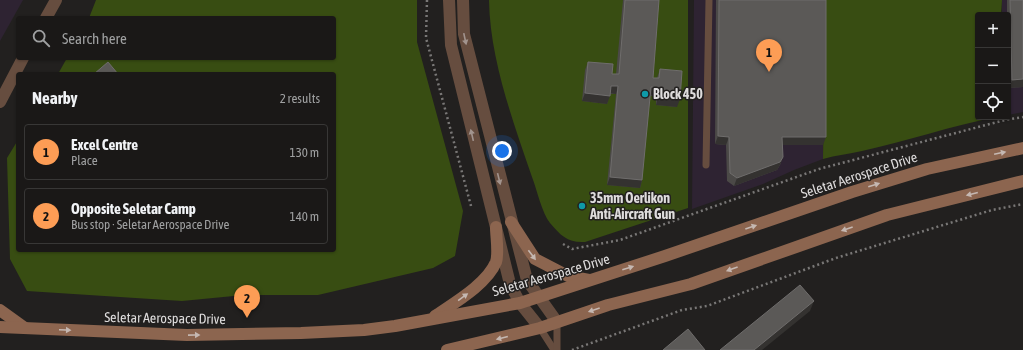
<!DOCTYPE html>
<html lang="en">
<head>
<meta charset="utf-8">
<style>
	:root { --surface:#1a1817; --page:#232120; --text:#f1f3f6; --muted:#9fa0a1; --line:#383736; --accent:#fd9d55 }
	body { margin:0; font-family:"Asap Condensed",sans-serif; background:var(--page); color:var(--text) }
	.controls { position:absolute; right:12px; top:12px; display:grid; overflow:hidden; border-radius:4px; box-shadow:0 1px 3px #0004 }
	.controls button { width:36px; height:36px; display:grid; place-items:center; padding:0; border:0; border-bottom:1px solid var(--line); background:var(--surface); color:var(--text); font:20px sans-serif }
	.you { position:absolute; left:502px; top:151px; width:14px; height:14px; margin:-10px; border:3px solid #fff; border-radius:50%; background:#1a73e8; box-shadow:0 0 0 6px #1a73e833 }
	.badge { display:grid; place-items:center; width:26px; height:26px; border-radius:50%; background:var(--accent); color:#111; font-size:13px; font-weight:700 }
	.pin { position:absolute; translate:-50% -33px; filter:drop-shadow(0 1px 2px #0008) }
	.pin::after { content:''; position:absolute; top:21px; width:14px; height:12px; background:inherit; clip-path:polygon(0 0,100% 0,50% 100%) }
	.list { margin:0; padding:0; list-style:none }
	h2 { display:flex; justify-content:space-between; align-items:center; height:52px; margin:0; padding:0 16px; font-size:17px }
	h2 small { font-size:13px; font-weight:400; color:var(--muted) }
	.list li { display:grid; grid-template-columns:26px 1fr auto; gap:12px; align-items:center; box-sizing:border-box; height:56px; margin:0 8px 8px; padding:0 8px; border:1px solid var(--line); border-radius:4px }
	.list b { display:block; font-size:15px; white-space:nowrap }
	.list p { margin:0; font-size:13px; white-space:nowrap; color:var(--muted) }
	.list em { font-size:13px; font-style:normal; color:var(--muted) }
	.icon { flex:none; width:22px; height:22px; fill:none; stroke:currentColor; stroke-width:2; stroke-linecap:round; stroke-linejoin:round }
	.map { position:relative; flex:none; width:1023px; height:350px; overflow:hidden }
	.search { position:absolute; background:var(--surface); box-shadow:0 1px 3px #0004; left:16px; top:16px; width:320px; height:44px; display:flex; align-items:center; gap:10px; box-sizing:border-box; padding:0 14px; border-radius:4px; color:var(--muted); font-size:15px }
	.panel { position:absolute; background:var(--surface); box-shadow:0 1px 3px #0004; left:16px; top:72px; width:320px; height:180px; border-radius:4px }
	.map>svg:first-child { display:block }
</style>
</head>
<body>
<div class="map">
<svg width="1023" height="350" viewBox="0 0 1023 350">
	<rect width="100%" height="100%" fill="#22201f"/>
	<g fill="#2e2332">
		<polygon points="0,0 23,0 0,41"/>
		<polygon points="694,0 825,0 823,159 794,170 763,184 692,209"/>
		<polygon points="1002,0 1023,0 1023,112 1008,115 1008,15 1002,15"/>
	</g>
	<g fill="#384d12">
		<polygon points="96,0 417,0 417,42 463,211 455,256 433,268 318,295 244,295 182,301 27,291 10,259 7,158 18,140 18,250 334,250 334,74 58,74 67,58 334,58 334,18 89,18"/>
		<path d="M489,0H688V208L585,242C568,243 561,236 550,223C542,213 537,190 532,177C513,121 490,60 489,0Z"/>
		<path d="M825,0H1002L1001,15H978V117H996C951,126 907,141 862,151C849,154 836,155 823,159Z"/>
	</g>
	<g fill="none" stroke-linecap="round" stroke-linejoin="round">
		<g stroke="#797776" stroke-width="2.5" stroke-dasharray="2 3" stroke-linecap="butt">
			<polyline points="427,0 426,38 471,206"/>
			<polyline points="563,244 572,249 620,240 819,169 1005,120 1023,117"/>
			<polyline points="572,350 682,310 707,306 836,258 992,210 1023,204"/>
		</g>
		<g stroke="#664d3f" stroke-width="7">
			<polyline points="706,165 709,0"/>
			<polyline points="540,328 554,350"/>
			<polyline points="557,350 557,322"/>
		</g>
		<g stroke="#664d3f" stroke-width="12">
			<polyline points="449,0 451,45 510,284 520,303 540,328"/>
			<polyline points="463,0 464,34 527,280 557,322"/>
			<polyline points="46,18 56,0"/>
			<polyline points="0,102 23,58"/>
		</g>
		<g stroke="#8c654f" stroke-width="12">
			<polyline points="511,222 535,259 568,276 589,280"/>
			<polyline points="0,310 25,328"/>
			<path d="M435,316C454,303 487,284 496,262C499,253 496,237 496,227"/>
			<polyline points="0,327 187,335 301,333 364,330 395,326 520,303 665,256 852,192 927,169 1023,148"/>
			<polyline points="447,350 540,328 608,305 691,284 887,215 1023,181"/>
		</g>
	</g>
	<g fill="#4b4947">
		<polygon points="623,0 659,0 653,78 657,78 660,69 677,107 656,105 656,96 650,96 642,180 640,188 607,185 616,94 610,94 607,104 582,101 585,70 588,62 612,74 616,74"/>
		<polygon points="716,0 826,0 823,145 782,145 783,157 780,165 777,170 734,186 727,181 726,145 715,144"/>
		<polygon points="1007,0 1023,0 1023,87 1009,88 1008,15 1007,15"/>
	</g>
	<g fill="#343230">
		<polygon points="1023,79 1023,87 1009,88 1012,80"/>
		<polygon points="611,86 618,86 616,94 608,93"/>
		<polygon points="651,87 659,88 656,96 648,95"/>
		<polygon points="585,93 610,96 607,104 582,101"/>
		<polygon points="658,97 680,99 677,107 656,105"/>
		<polygon points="718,136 729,137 726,145 715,144"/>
		<polygon points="782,137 826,137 823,145 779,145"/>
		<polygon points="783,157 780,165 777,170 734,186 737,178"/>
		<polygon points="610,177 642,180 640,188 607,185"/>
		<polygon points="814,301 810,311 762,350 754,350"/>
	</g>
	<g fill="#5b5957" stroke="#6f6d6c">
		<polygon points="625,0 659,0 653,78 659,78 660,69 682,71 680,99 658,97 659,88 651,87 642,180 610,177 618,86 611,86 610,96 585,93 588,62 613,64 612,74 619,74"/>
		<polygon points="719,0 826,0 826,137 782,137 783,157 780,162 737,178 730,173 729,137 718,136"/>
		<polygon points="1010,0 1023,0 1023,79 1012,80"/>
		<polygon points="108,62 118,74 94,74"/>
		<polygon points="800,285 814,301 754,350 720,350"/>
		<polygon points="688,329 705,350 663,350"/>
	</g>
	<defs><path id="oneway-solid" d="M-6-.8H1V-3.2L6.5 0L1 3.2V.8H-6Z"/></defs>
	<g fill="#a2948e">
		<use href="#oneway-solid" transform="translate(465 39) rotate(78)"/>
		<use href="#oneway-solid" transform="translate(472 135) rotate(-103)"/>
		<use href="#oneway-solid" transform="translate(499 179) rotate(76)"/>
	</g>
	<g fill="#c5b8b2">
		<use href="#oneway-solid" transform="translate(1000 153) rotate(-12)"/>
		<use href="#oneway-solid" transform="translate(874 185) rotate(-17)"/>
		<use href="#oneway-solid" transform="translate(972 194) rotate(166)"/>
		<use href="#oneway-solid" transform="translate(751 227) rotate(-19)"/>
		<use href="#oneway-solid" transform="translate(847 229) rotate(161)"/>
		<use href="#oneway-solid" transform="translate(532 255) rotate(53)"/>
		<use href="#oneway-solid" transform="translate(628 268) rotate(-18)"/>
		<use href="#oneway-solid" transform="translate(732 269) rotate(160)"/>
		<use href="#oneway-solid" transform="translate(463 297) rotate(-36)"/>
		<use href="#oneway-solid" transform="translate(594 310) rotate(161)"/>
		<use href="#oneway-solid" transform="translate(65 330) rotate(2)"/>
		<use href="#oneway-solid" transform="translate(194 335) rotate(-1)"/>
		<use href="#oneway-solid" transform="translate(502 338) rotate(166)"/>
	</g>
	<g fill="#0f9aa8" stroke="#22201f" stroke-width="1.5">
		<circle cx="645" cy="94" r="4"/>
		<circle cx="582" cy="206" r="4"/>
	</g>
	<g text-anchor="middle" stroke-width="3" stroke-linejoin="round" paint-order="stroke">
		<g font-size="14" font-weight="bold" fill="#dedcdc" stroke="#22201f" text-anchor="start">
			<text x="653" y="99">Block 450</text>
			<text x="590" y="203">35mm Oerlikon<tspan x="590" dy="16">Anti-Aircraft Gun</tspan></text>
		</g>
		<g font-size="14" fill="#dedcdc" stroke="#22201f">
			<text transform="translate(859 175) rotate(-18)" y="5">Seletar Aerospace Drive</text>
			<text transform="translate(551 275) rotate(-16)" y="5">Seletar Aerospace Drive</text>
			<text transform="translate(165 318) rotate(1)" y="5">Seletar Aerospace Drive</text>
		</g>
	</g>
</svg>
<div class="controls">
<button>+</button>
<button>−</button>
<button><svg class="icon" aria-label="locate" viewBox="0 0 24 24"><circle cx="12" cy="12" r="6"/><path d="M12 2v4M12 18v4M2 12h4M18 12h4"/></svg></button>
</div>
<div class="you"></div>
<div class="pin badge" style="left:769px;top:72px">1</div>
<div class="pin badge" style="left:247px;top:318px">2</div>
<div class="search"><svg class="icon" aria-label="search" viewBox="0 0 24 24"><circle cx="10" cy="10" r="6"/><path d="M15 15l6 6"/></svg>Search here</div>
<section class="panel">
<h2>Nearby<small>2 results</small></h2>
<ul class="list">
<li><span class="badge">1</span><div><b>Excel Centre</b><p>Place</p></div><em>130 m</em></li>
<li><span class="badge">2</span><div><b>Opposite Seletar Camp</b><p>Bus stop · Seletar Aerospace Drive</p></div><em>140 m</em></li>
</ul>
</section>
</div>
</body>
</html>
